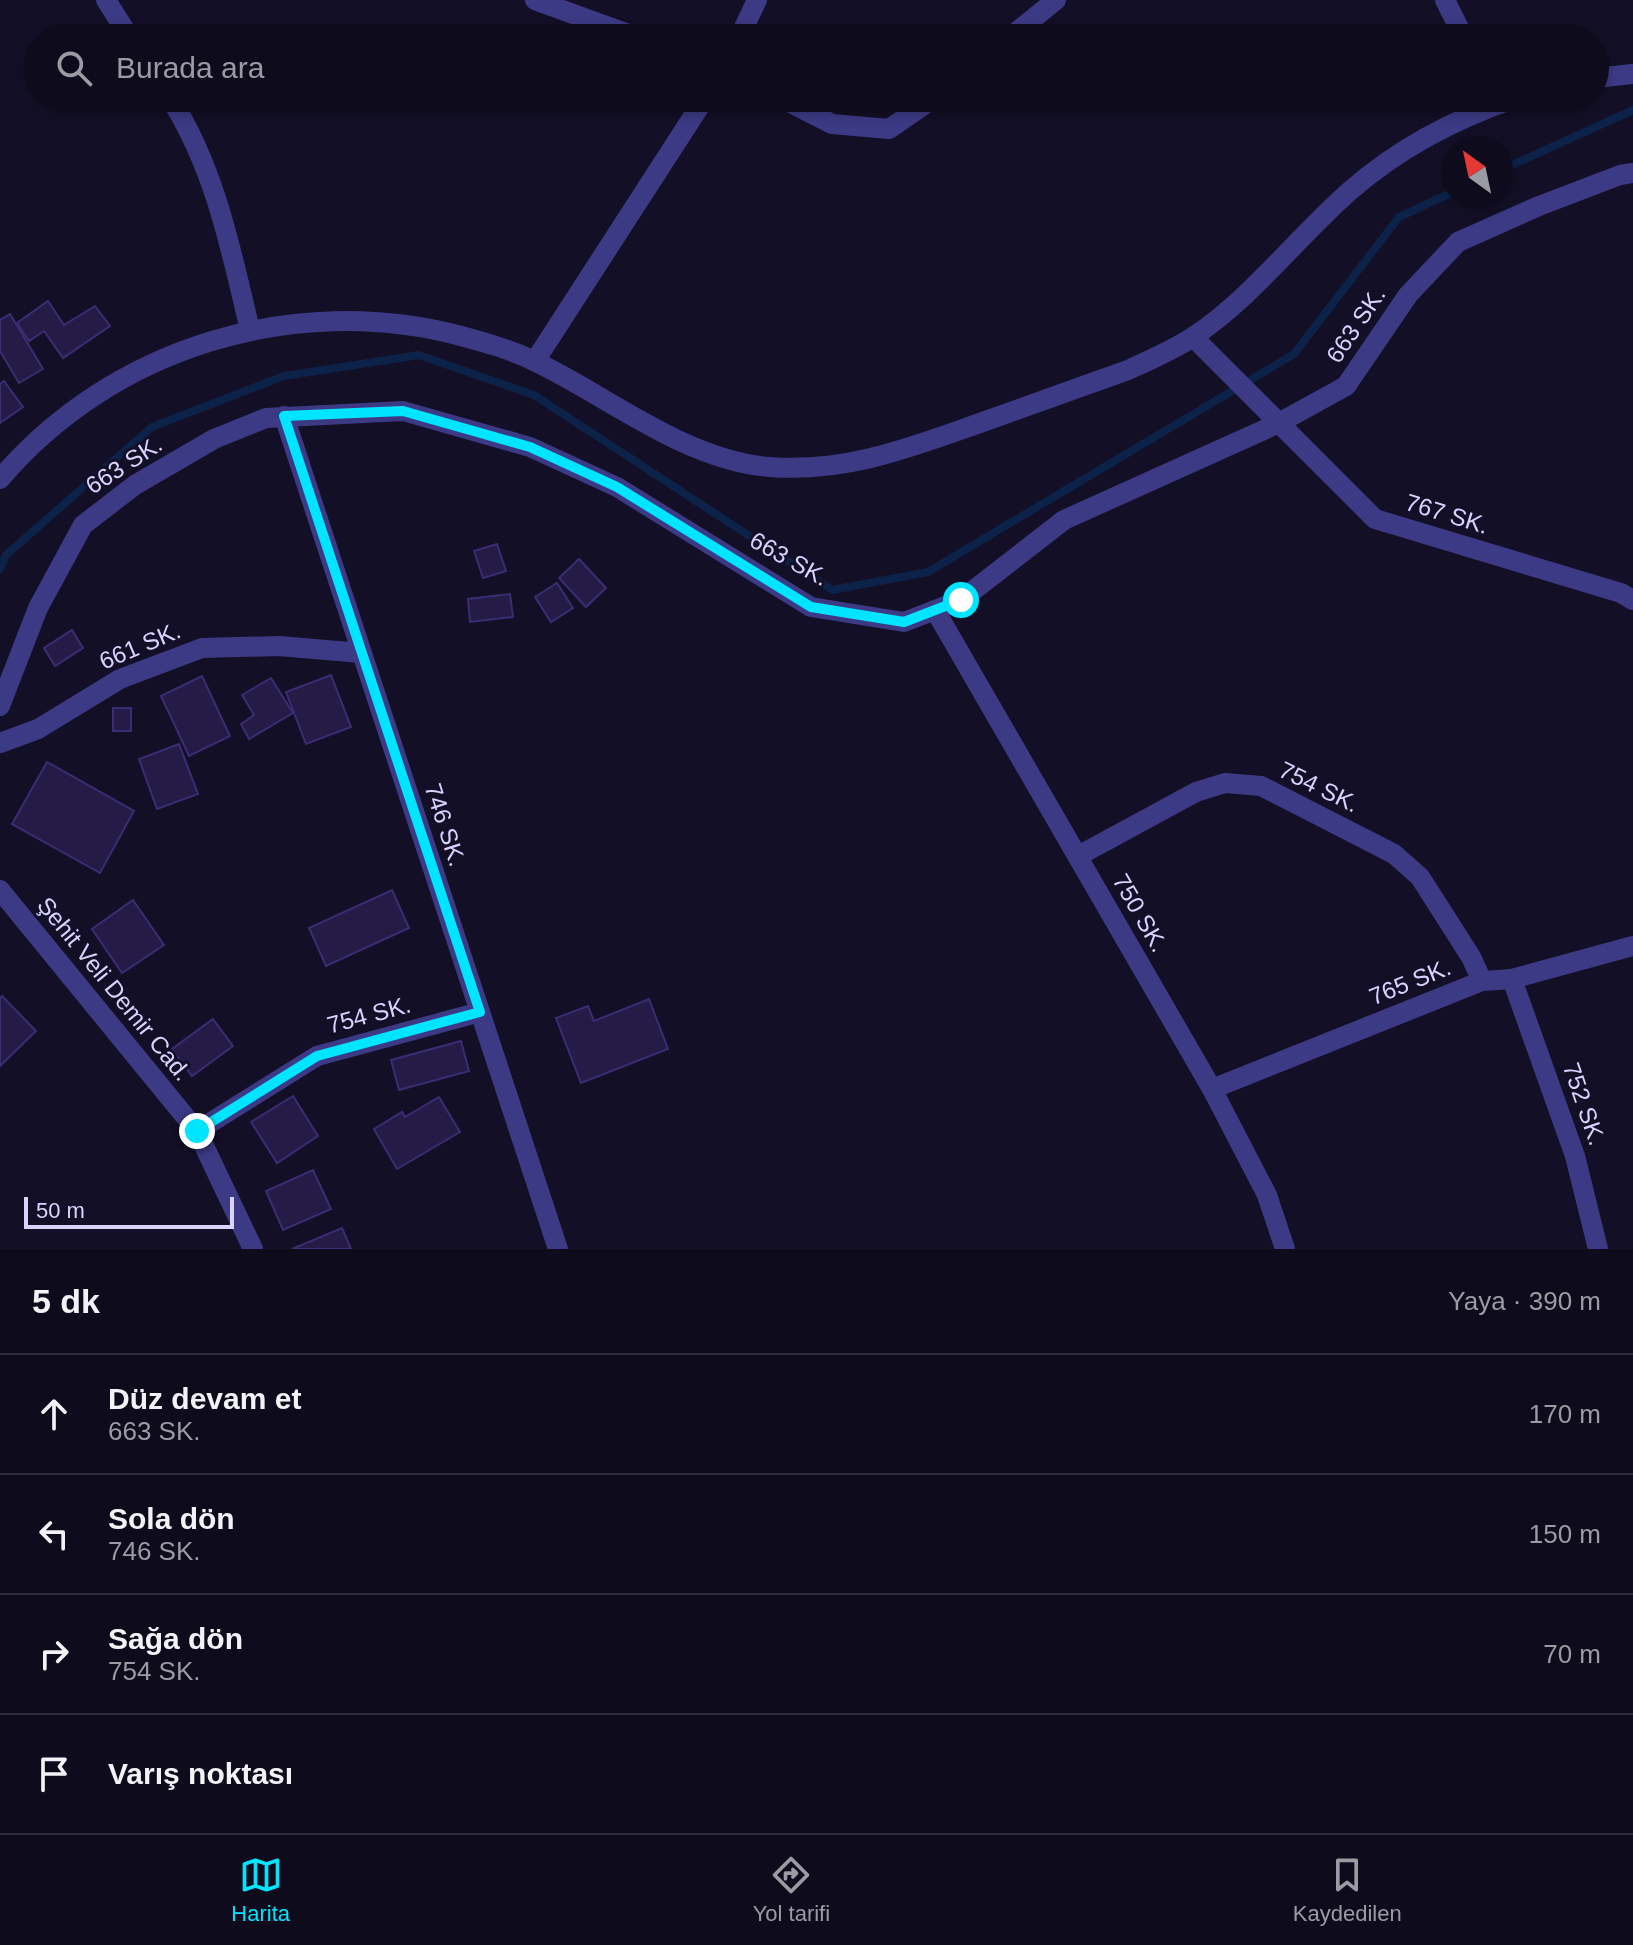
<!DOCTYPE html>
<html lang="tr">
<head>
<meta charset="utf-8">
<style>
	:root { --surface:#0e0b1c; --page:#171425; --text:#f1f3f6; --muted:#9b9ba3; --line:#2e2b3b; --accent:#00e5ff }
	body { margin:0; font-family:Helvetica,sans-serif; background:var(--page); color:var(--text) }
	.compass { position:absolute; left:1441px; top:136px; width:72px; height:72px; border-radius:50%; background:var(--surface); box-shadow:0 4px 12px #0003; rotate:327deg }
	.scale { position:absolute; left:24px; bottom:20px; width:210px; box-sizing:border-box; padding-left:8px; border:4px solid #d9d4ff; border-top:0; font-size:22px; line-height:28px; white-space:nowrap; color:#d9d4ff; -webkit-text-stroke:6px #130f26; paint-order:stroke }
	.stop { position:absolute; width:24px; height:24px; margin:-18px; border:6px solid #00e5ff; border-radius:50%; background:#fff }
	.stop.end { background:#00e5ff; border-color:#fff; box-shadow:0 2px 8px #0008 }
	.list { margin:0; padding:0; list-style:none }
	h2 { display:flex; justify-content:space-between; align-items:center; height:104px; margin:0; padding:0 32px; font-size:34px }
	h2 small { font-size:26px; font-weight:400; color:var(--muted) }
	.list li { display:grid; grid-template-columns:52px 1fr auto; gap:24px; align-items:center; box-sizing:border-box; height:120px; padding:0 32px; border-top:2px solid var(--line) }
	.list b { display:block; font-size:30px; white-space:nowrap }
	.list p { margin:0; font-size:26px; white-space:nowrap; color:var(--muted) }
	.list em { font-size:26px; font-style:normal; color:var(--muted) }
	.icon { flex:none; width:44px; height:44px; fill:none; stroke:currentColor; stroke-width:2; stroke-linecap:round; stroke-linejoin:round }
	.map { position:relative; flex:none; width:1633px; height:1249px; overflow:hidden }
	.search { position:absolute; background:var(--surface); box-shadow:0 4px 12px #0003; left:24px; right:24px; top:24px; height:88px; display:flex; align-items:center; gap:20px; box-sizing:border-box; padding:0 28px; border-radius:44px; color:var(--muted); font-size:30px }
	.sheet { height:584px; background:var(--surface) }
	nav { display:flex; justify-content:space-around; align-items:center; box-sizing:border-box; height:112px; border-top:2px solid var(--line); background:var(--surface); font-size:22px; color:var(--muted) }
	nav a { display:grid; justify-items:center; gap:4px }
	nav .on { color:var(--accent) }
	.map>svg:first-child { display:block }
</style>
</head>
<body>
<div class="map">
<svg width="1633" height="1249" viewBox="0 0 1633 1249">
	<rect width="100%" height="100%" fill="#130f26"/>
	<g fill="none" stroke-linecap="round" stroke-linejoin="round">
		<g stroke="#0c2248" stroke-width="8">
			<polyline points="1501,170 1633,110"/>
			<polyline points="0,569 6,555 152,427 284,376 419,355 534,395 832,590 928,572 1294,354 1399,217 1453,192"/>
		</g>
	</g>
	<g fill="#241b47" stroke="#3b2d73" stroke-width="2">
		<polygon points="48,301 64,325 95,306 110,326 63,358 44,331 29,341 17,323"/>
		<polygon points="10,314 43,369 19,383 0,351 0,320"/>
		<polygon points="4,381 23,407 0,423 0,384"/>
		<polygon points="497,544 506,571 483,578 474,551"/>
		<polygon points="579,559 606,588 586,607 559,578"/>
		<polygon points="557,583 573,608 551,622 535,597"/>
		<polygon points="510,594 513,617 470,622 468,599"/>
		<polygon points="72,630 83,648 55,666 44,648"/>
		<polygon points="331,675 351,727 306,744 286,692"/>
		<polygon points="202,676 230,736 189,756 161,696"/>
		<polygon points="271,678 293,713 249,739 241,724 254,715 242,695"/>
		<rect x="113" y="708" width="18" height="23"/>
		<polygon points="179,744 198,794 157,809 139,759"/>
		<polygon points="47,762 134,811 100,873 12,824"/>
		<polygon points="392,890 409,928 326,966 309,928"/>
		<polygon points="133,900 164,945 122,973 92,929"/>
		<polygon points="2,996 36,1031 0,1066 0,998"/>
		<polygon points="649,999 668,1049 581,1083 556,1018 588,1006 594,1021"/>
		<polygon points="213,1019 233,1046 192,1076 172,1049"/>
		<polygon points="461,1041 469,1071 399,1090 391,1060"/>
		<polygon points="293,1096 318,1136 277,1163 251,1122"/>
		<polygon points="439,1097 460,1132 397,1169 374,1129 402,1112 405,1117"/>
		<polygon points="313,1170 331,1209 283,1230 266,1191"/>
		<polygon points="342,1228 351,1249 292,1249"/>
	</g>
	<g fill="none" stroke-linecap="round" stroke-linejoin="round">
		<g stroke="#3d3a85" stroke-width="20">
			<polyline points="106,0 130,38"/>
			<polyline points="535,0 639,38"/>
			<polyline points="1445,0 1464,38"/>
			<polyline points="739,38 757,0"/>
			<polyline points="1009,38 1056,0"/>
			<polyline points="1595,78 1633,74"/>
			<path d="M170,98C215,168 231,250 250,330"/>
			<polyline points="781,98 832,124 889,129 934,98"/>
			<polyline points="1193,337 1375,519 1621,593 1633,600"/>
			<polyline points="535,361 705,98"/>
			<polyline points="284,416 558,1249"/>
			<path d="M0,479C112,347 295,292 461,336C487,343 512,350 536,362C611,398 685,460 769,467C844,473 909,448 977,424C1027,406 1078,388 1128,370C1150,360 1173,350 1193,337C1253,297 1297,237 1351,190C1398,149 1457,118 1516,98"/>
			<polyline points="935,610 1212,1089 1267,1195 1285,1249"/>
			<polyline points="0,706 38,608 83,525 135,485 214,439 266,418 403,411 530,447 617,487 811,607 904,622 961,600 1064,520 1277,424 1346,386 1408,295 1458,242 1539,206 1620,175 1633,173"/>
			<polyline points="0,743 38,729 120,679 202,648 279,646 361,653"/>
			<polyline points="1078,856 1196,792 1225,783 1261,786 1394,854 1420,877 1471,957 1482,981"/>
			<polyline points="0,890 197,1131 253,1249"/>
			<polyline points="1512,979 1575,1156 1598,1249"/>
			<polyline points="1212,1089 1482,981 1512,979 1633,946"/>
			<polyline points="197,1131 317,1056 480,1012"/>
		</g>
	</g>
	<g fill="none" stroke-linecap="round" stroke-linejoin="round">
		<polyline stroke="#00e5ff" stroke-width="10" points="197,1131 317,1056 480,1012 284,416 403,411 530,447 617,487 811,607 904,622 961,600"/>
	</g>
	<g text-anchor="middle" stroke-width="6" stroke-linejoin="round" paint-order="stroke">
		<g font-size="24" fill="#d9d4ff" stroke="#130f26">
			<text transform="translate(1356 325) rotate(-56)" y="8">663 SK.</text>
			<text transform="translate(124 465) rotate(-33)" y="8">663 SK.</text>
			<text transform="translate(1447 514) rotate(17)" y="8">767 SK.</text>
			<text transform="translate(789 559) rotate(29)" y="8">663 SK.</text>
			<text transform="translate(140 646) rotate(-23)" y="8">661 SK.</text>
			<text transform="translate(1319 787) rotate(26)" y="8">754 SK.</text>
			<text transform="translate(445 825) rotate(72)" y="8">746 SK.</text>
			<text transform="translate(1140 913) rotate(60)" y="8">750 SK.</text>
			<text transform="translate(1410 982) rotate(-22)" y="8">765 SK.</text>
			<text transform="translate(114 989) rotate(51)" y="8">Şehit Veli Demir Cad.</text>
			<text transform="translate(369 1015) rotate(-15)" y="8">754 SK.</text>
			<text transform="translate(1584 1104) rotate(71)" y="8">752 SK.</text>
		</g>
	</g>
</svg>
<svg class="compass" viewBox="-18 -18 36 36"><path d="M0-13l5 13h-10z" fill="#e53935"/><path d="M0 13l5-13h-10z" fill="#9b9ba3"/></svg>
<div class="scale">50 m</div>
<div class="stop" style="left:961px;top:600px"></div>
<div class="stop end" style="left:197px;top:1131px"></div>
<div class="search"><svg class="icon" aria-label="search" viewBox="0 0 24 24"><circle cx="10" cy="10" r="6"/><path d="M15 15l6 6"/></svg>Burada ara</div>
</div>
<section class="sheet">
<h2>5 dk<small>Yaya · 390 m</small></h2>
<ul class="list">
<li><svg class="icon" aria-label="ahead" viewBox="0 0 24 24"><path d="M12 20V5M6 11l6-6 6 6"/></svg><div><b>Düz devam et</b><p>663 SK.</p></div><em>170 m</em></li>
<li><svg class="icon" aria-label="left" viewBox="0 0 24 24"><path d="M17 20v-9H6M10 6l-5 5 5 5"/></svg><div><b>Sola dön</b><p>746 SK.</p></div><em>150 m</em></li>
<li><svg class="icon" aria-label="right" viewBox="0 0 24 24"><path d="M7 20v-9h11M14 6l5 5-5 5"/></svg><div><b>Sağa dön</b><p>754 SK.</p></div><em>70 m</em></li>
<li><svg class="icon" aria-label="arrive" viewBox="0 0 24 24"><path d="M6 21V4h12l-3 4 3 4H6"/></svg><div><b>Varış noktası</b></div></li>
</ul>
</section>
<nav>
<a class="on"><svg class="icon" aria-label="map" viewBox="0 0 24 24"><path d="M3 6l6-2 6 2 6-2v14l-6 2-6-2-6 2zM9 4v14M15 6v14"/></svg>Harita</a>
<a><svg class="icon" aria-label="directions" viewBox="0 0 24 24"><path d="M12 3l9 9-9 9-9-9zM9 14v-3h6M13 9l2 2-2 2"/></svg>Yol tarifi</a>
<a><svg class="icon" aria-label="saved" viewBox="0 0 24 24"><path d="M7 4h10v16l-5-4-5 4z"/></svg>Kaydedilen</a>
</nav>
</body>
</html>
